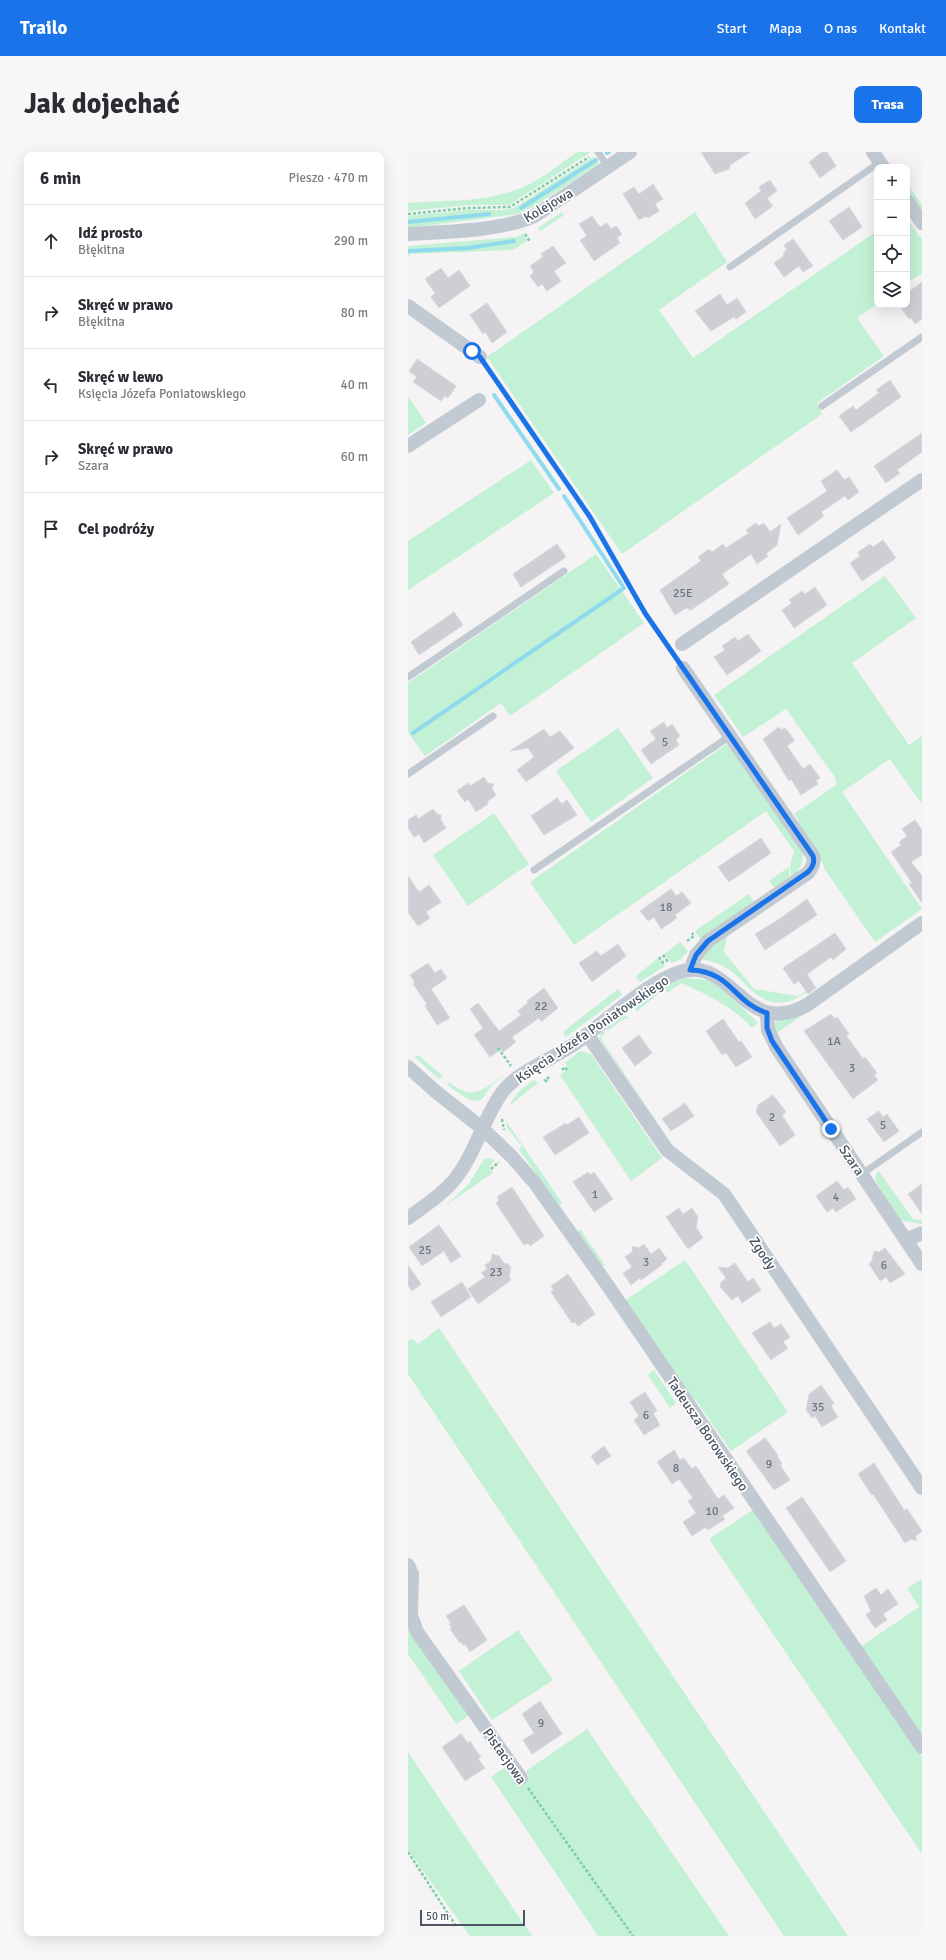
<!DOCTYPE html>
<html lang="pl">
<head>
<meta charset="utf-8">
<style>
	:root { --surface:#fff; --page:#f7f7f7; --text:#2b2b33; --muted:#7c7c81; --line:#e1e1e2; --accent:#1a73e8 }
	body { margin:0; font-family:Signika,sans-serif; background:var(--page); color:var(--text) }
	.controls { position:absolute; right:12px; top:12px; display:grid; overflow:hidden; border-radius:8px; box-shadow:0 4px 16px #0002 }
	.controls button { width:36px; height:36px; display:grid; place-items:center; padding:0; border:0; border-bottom:1px solid var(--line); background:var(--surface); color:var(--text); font:20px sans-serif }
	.scale { position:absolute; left:12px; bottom:10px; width:105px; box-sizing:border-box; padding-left:4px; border:2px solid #4a5661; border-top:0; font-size:11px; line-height:14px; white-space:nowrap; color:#4a5661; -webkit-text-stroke:3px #fff; paint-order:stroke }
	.stop { position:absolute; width:12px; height:12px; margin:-9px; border:3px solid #1a73e8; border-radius:50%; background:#fff }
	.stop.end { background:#1a73e8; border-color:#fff; box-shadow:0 1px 4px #0008 }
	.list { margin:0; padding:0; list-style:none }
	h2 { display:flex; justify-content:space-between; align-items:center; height:52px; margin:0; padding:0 16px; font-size:17px }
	h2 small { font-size:13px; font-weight:400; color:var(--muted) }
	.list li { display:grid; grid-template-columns:26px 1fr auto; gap:12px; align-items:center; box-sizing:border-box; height:72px; padding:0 16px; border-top:1px solid var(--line) }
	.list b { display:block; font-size:15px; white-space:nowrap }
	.list p { margin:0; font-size:13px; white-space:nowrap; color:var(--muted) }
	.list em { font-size:13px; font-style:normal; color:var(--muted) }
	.icon { flex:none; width:22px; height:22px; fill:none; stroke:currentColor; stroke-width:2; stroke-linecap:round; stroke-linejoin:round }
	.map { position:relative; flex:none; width:514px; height:1784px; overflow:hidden; border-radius:8px }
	header { display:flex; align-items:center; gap:24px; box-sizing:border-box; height:56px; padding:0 20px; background:var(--accent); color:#fff }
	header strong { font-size:19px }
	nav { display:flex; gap:22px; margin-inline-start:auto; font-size:14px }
	.intro { display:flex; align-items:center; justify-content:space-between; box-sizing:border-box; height:96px; padding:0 24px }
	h1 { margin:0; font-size:28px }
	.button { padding:10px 18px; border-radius:8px; background:var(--accent); color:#fff; font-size:14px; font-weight:700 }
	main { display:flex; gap:24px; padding:0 24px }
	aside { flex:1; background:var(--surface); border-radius:8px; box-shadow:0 4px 16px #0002 }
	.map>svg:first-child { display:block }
</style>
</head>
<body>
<header>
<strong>Trailo</strong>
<nav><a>Start</a><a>Mapa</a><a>O nas</a><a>Kontakt</a></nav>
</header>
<div class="intro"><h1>Jak dojechać</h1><a class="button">Trasa</a></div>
<main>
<aside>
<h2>6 min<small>Pieszo · 470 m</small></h2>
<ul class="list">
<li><svg class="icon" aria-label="ahead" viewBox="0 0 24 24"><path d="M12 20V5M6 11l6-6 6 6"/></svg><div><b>Idź prosto</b><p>Błękitna</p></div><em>290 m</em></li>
<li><svg class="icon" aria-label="right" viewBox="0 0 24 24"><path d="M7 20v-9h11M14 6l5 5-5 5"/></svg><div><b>Skręć w prawo</b><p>Błękitna</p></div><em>80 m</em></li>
<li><svg class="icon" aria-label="left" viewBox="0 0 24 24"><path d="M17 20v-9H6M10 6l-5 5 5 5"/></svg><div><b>Skręć w lewo</b><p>Księcia Józefa Poniatowskiego</p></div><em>40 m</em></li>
<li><svg class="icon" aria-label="right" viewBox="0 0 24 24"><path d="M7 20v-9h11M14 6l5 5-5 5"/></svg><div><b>Skręć w prawo</b><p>Szara</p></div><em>60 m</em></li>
<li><svg class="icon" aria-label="arrive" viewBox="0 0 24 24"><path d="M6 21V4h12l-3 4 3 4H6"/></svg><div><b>Cel podróży</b></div></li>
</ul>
</aside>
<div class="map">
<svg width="514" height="1784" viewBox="0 0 514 1784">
	<rect width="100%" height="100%" fill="#f5f3f3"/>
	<g fill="#c3f1d5">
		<path d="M169,0H183L101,53H64L0,59V51C37,48 80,51 115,35C134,27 152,12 169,0Z"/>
		<polygon points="185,5 192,12 125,55 109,62 0,76 0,64 60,58 96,58 106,56"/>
		<polygon points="499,31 514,53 514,60 499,39"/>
		<polygon points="154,60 156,63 133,79 130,76"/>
		<polygon points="287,60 319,110 251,158 285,206 469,79 469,152 449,166 476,204 409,251 414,262 214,402 79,205"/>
		<polygon points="499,66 514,88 514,121 499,131"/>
		<polygon points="115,82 119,89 105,98 2,102 0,106 0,94 108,85"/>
		<polygon points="0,244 18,271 0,283"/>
		<polygon points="123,308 146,341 0,438 0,389"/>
		<polygon points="188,402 236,471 102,564 93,551 17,604 0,580 0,531"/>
		<polygon points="477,424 508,466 444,511 501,593 514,584 514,652 482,607 434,640 514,757 467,790 416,716 416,713 390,671 391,669 386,662 428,633 428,627 378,557 335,585 306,543"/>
		<polygon points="210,576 245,626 183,670 148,619"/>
		<path d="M319,592L394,697C396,713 394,715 383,726L382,714L386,699L358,659L166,793L122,730Z"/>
		<polygon points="86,661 121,712 60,754 25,703"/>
		<polygon points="381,715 381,726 368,735 365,734 361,729"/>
		<polygon points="341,742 346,750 293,788 287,779"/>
		<path d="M319,783L316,800L346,837L390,844L408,833C401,838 393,845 385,848C352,859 342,832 320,817C311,811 302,809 291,807L299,797Z"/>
		<polygon points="272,790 280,799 272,808 263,811 256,802"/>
		<polygon points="250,806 257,814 232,830 228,824"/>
		<path d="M277,826L300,828L316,838L350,871L344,876C324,854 300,843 274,831L259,841L256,837L228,860L227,855L263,831Z"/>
		<polygon points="210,837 214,843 158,885 155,880"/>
		<polygon points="400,859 366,883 366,873 368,870"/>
		<polygon points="216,863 221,866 214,868 200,879 198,877"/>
		<polygon points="194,879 197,882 192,885 266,995 265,995 191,886"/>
		<polygon points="0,899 7,905 10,903 35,924 31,927"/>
		<polygon points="172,899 183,902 254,1006 223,1029 152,923 160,917 157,911"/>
		<path d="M97,922L83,934L74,947L67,949L60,947L39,933L41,930C65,950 76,937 97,922Z"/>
		<polygon points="126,928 130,931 101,954 110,940"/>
		<polygon points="98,969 155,1052 151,1053 111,998 114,994 99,976"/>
		<polygon points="82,1006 87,1008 81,1015 85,1021 38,1053 60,1033 76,1007"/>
		<polygon points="470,1018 505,1067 514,1068 514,1072 490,1068 467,1027"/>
		<polygon points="172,1077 197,1113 193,1115 169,1080"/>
		<polygon points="277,1108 380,1260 323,1299 287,1247 284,1248 216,1149"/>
		<polygon points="31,1176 425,1762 440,1784 376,1784 0,1222 0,1189 4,1187 10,1192"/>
		<polygon points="246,1218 268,1251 262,1256 240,1223"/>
		<polygon points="345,1358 514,1605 514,1702 301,1387"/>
		<polygon points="514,1427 514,1586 452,1495 511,1455 499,1436"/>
		<polygon points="0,1470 60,1564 48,1572 0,1502"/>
		<polygon points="110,1478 145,1528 84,1568 51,1519"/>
		<polygon points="179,1577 321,1784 190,1784 83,1625 96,1616 99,1616 110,1631 121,1625 118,1619"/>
		<polygon points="0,1600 124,1784 62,1784 0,1698"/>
	</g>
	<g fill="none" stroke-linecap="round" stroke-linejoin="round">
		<g stroke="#90daee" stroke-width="4">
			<polyline points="199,1 201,0"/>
			<polyline points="113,56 188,8"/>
			<polyline points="0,70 81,62"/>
			<polyline points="0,99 60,96 106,89"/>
			<polyline points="86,243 151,337"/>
			<polyline points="5,581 216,436 156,344"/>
		</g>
	</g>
	<g fill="#cdcfd5" stroke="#d7d9de">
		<polygon points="293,0 342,0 322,13 321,17 307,22"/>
		<polygon points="414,0 419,0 428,14 412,26 401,10"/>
		<polygon points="362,28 369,39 359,46 365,54 347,67 337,51 353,39 351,35"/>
		<polygon points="245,32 255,47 247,52 251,59 240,66 238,64 231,68 215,42 226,35 231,42"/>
		<polygon points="441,55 454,75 435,88 421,69"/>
		<polygon points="184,64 192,75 199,71 203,77 208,74 214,82 209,86 212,91 186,109 172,88 179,84 171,72"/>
		<polygon points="385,87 405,114 395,120 391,114 376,125 366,111 376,104 375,101 379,98 376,93"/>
		<polygon points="145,94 158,111 146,119 153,129 139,139 134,132 130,135 122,124 126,120 122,114 135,105 133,102"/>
		<polygon points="33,116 40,126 51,118 62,134 31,156 23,145 27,141 17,127"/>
		<polygon points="514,130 514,167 507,172 503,166 501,167 491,153 499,153 499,141"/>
		<polygon points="312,142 319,153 329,146 338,160 328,167 326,165 303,179 287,159"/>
		<polygon points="79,151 99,180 84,191 77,180 75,182 62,163"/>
		<polygon points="9,207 48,234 40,246 37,244 33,249 5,230 9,225 1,219"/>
		<polygon points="482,228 493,245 443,280 431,264 445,254 448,258 471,241 468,238"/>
		<polygon points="514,281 514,300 489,318 492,321 478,331 466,314"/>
		<polygon points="429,318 436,328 441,325 451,340 440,348 437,344 413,360 416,364 390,383 379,366 419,339 413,329"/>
		<polygon points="348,371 351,374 356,371 362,380 373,372 369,393 358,402 360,404 349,412 343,402 314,422 321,432 283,458 278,456 267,463 252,438 293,409 290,405 301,397 304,400 315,392 318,396 341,381 338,378"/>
		<polygon points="475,388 488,406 454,429 442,411 452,404 450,400 462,392 465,395"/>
		<polygon points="149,392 158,405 113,435 105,422"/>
		<polygon points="407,435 419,453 386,476 374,458 384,451 381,448 388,443 394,439 397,442"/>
		<polygon points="46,460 55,473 11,503 3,490"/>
		<polygon points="340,482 353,499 319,523 306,505 317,498 314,494 327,485 330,489"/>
		<polygon points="256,570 259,576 264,572 272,584 268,588 271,593 243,612 233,598 248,587 242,579"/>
		<polygon points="371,575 373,578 377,576 385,586 386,589 379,594 395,617 402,612 412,626 408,628 410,632 393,643 383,627 381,629 355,587"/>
		<polygon points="136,577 142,585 152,579 166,596 118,630 109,618 126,605 120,596 102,599"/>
		<polygon points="76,625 80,631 86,632 84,637 88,643 79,650 80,652 68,660 60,647 57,650 49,639 60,631 62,634"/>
		<polygon points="149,646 154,652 159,648 169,663 136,683 123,664"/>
		<polygon points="25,657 29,662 33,663 33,668 38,676 16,691 11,682 6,685 0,676 0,668 8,663 10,667"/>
		<polygon points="507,668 514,678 514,703 503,710 514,724 514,751 501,732 504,731 483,700 493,693 491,690 499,684 494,677"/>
		<polygon points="353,686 363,701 321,730 310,715"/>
		<polygon points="0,724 11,740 21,733 33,750 18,760 22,766 10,774 0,760"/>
		<polygon points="263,737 268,744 274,740 283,751 267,763 269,766 253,777 246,765 240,769 232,759"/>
		<polygon points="399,747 409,763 357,798 347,782 373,766"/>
		<polygon points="427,781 438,797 425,808 423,805 399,822 408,836 400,842 391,829 386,832 375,816"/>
		<polygon points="210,792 218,804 184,830 171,811 189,799 193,804"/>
		<polygon points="20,811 27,821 33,817 39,826 23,837 42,866 29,873 17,854 19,852 5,832 7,831 2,823"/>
		<polygon points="136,836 150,856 133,870 131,866 104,885 108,890 95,900 93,897 82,905 66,883 75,876 62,857 70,851 91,879 113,863 110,859 120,851 119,849"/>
		<polygon points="423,862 427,867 429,865 441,882 438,883 455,907 457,905 469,921 466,923 470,928 445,947 396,879"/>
		<polygon points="315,867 331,890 333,889 344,905 328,915 318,901 314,903 298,879"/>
		<polygon points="231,883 244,901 227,914 214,896"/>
		<polygon points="365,943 378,960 374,963 387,983 372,994 348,960 350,953"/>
		<polygon points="277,951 286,964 263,979 254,967"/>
		<polygon points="471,959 475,965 479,962 491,979 476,990 459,967"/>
		<polygon points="171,965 181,981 147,1003 135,985 158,971 159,973"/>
		<polygon points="180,1020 182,1023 186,1020 205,1047 186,1060 165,1030"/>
		<polygon points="429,1029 436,1038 440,1035 448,1047 428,1060 425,1056 419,1060 408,1044"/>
		<polygon points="514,1032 514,1062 500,1042"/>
		<polygon points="104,1035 136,1084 122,1094 120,1091 116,1093 88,1051 91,1048 89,1045"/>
		<polygon points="271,1056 275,1062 284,1056 290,1065 288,1075 295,1086 280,1097 258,1065"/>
		<polygon points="31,1073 53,1104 43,1111 36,1099 14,1114 1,1095"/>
		<polygon points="236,1092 243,1102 251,1096 259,1107 253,1112 254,1113 233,1128 232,1126 223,1133 215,1121 224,1115 217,1105 224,1100 225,1094 231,1096"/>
		<polygon points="477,1096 497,1122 482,1131 478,1125 472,1129 461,1112 464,1109 466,1099 471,1100"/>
		<polygon points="84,1102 91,1104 96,1111 100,1112 103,1115 101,1125 103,1128 70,1152 60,1137 77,1125 73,1121 79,1117 77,1113 83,1109"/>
		<polygon points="327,1111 340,1130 345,1126 353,1138 334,1151 330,1144 324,1148 312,1135 313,1130 318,1126 310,1115 320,1116"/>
		<polygon points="0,1113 13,1132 4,1139 0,1133"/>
		<polygon points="160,1122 187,1162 170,1174 167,1170 164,1171 143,1140 146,1138 143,1134"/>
		<polygon points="54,1130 63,1145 33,1165 23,1150"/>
		<polygon points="362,1170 366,1176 373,1172 382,1185 375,1190 380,1196 363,1208 344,1181"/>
		<polygon points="413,1233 426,1251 423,1254 430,1265 414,1275 407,1264 404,1266 398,1258 401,1242"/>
		<polygon points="237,1240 249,1259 245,1261 252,1273 236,1283 226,1268 231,1264 222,1250"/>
		<polygon points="357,1286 370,1303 369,1304 374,1312 372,1313 382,1328 366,1338 338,1299"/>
		<polygon points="196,1294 203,1304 189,1313 183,1304"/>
		<polygon points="266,1298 272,1308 276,1306 284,1317 288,1314 310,1347 316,1343 326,1356 314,1364 317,1367 300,1378 298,1375 284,1384 275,1370 288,1361 280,1349 285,1346 271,1327 264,1332 249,1310"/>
		<polygon points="466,1311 496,1358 499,1357 514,1379 508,1384 508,1389 503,1387 497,1391 465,1342 464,1343 450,1322"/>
		<polygon points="394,1345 438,1409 422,1420 378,1356"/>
		<polygon points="468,1436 473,1443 480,1437 490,1452 475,1462 479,1468 467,1476 458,1463 463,1459 456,1444"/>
		<polygon points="56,1453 79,1488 62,1500 57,1492 56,1494 53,1490 52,1491 42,1477 44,1476 41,1472 43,1471 38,1464"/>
		<polygon points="132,1549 154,1582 124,1602 115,1588 126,1581 114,1562"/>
		<polygon points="53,1582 60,1591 62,1589 67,1597 73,1605 70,1607 77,1616 57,1629 34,1595"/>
	</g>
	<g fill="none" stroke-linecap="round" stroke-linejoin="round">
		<g stroke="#7ad0a6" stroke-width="2.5" stroke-dasharray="3 2" stroke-linecap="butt">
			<polyline points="499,21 501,25"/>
			<polyline points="0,62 61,56 102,55 181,5"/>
			<polyline points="117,82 122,90"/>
			<polyline points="79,215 182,365 237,461 260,494"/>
			<polyline points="279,789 286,784 284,781"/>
			<polyline points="255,803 260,810"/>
			<polyline points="251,805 256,812"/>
			<polyline points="90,896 103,914"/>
			<polyline points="154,918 157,915 159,918"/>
			<polyline points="139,930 137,928 143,924"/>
			<polyline points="94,967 96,978"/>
			<polyline points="83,1017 91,1010"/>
			<polyline points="120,1636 225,1784"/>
			<polyline points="0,1700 48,1774"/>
		</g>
		<g stroke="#c1cad2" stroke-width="7">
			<polyline points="190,0 200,15"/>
			<polyline points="322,115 472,10"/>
			<polyline points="414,254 514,185"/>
			<polyline points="0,525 156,419"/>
			<polyline points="0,622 85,564"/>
			<polyline points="126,718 322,584"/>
			<polyline points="454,1022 514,980"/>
		</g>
		<g stroke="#c1cad2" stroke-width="14">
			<polyline points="465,0 475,15"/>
			<polyline points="499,49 514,71"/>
			<path d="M0,82C35,80 97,79 128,63L222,0"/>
			<polyline points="0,154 72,205"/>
			<polyline points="0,294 71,248"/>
			<polyline points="274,492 514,328"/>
			<path d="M275,516L405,704C407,710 404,716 400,721L300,789L288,803L282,818"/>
			<polyline points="359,861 360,878 369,896 514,1112"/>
			<polyline points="179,882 259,998 316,1042 514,1336"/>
			<polyline points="0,915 27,939 75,977 104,1005 126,1030 198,1131 514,1595"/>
			<path d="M0,1066C15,1055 35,1042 47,1027C67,1002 75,968 93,942C109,919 145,907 168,891C197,870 232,837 264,823C325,795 332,890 399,853L514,771"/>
			<polyline points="498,1088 514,1081"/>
			<polyline points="0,1413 4,1422 3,1463 9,1480 113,1626"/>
		</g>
	</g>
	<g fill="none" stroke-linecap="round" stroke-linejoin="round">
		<path stroke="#1a73e8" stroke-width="5" d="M64,199L72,205L182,365L237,461L405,704C407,710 404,716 400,720L300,789L288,803L282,818C323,819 326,851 359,861V876L364,889L423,977"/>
	</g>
	<g text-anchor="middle" stroke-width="3.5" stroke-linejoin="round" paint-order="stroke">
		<g font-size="12" fill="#6b747e">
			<text x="275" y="445">25E</text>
			<text x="257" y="594">5</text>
			<text x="258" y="759">18</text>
			<text x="133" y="858">22</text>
			<text x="426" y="893">1A</text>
			<text x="444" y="920">3</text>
			<text x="364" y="969">2</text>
			<text x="475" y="977">5</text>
			<text x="187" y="1046">1</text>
			<text x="428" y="1049">4</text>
			<text x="17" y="1102">25</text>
			<text x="238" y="1114">3</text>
			<text x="476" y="1117">6</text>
			<text x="88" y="1124">23</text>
			<text x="410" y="1259">35</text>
			<text x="238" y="1267">6</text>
			<text x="361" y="1316">9</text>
			<text x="268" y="1320">8</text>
			<text x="304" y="1363">10</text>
			<text x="133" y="1575">9</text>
		</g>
		<g font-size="14" fill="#4a5661" stroke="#fff">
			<text transform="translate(140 53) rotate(-30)" y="5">Kolejowa</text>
			<text transform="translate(184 877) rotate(-34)" y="5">Księcia Józefa Poniatowskiego</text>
			<text transform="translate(444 1008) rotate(56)" y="5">Szara</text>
			<text transform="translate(355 1101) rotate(56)" y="5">Zgody</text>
			<text transform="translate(300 1282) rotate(56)" y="5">Tadeusza Borowskiego</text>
			<text transform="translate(97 1604) rotate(55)" y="5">Pistacjowa</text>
		</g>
	</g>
</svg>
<div class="controls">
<button>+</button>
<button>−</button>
<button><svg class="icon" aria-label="locate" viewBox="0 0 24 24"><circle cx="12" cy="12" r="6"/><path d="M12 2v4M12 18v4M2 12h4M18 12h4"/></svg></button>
<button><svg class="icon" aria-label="layers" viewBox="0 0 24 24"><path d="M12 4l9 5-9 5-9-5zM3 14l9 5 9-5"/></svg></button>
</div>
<div class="scale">50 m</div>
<div class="stop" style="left:64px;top:199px"></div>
<div class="stop end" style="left:423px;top:977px"></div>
</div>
</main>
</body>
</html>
